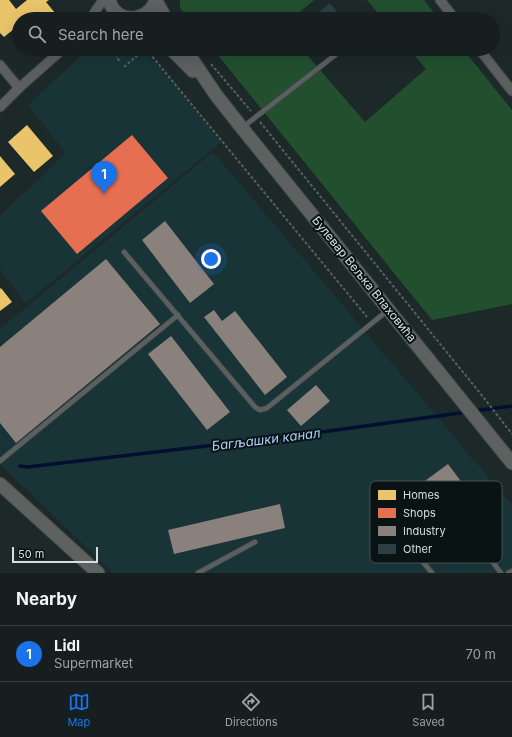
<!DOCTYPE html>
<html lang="en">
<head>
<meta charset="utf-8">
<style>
	:root { --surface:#161e1f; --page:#1f2728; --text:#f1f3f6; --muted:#9ea2a4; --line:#353c3d; --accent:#1a73e8 }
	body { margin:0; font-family:Inter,sans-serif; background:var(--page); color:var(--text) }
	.scale { position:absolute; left:12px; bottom:10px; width:86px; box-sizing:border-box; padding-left:4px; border:2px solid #d3dfe0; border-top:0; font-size:11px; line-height:14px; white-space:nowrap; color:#d3dfe0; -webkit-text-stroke:3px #0a1313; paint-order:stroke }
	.you { position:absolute; left:211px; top:259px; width:14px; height:14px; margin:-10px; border:3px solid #fff; border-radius:50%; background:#1a73e8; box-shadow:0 0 0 6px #1a73e833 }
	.badge { display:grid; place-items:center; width:26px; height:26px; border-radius:50%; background:var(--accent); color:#fff; font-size:13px; font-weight:700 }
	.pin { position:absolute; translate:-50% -33px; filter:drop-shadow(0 1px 2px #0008) }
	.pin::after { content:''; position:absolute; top:21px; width:14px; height:12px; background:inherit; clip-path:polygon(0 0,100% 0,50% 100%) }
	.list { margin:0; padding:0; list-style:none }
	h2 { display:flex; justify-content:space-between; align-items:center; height:52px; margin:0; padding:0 16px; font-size:17px }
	h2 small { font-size:13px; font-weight:400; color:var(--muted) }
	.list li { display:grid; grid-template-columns:26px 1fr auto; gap:12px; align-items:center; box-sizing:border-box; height:56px; padding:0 16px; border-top:1px solid var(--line) }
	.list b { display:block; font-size:15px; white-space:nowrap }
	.list p { margin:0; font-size:13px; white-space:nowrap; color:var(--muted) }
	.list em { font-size:13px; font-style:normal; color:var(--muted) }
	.icon { flex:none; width:22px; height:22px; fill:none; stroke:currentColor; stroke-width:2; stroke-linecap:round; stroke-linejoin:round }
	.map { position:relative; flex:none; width:512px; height:573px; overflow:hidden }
	.search { position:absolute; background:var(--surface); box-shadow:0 4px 16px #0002; left:12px; right:12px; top:12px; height:44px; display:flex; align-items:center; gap:10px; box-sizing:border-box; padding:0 14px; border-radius:22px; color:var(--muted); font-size:15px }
	.sheet { height:108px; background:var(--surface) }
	nav { display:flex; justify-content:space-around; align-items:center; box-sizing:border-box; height:56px; border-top:1px solid var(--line); background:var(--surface); font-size:11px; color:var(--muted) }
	nav a { display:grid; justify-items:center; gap:2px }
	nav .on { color:var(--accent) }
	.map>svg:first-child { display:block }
</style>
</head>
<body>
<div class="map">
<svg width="512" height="573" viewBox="0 0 512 573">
	<rect width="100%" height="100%" fill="#1d2829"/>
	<g fill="#193437">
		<polygon points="88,49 144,49 221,142 26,303 0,270 0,216 66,153 28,105"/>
		<polygon points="213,152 512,505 512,573 113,573 0,464 0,329"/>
	</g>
	<g fill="#22502f">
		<polygon points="180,0 314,0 292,19 189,19 180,8"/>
		<polygon points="367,0 424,0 439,19 383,19"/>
		<polygon points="213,49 302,49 365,122 426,69 409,49 463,49 512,110 512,304 432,320"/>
	</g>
	<g fill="#e9c46a">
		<polygon points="0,0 9,0 16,9 27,0 49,0 46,2 60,19 19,19 19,25 4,37 0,33"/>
		<polygon points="27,125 53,156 34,172 8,142"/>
		<polygon points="0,156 15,174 0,187"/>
		<polygon points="1,288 12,302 0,311 0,289"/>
	</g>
	<polygon fill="#e76f51" points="132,135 168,178 77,254 41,211"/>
	<g fill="#8a817c">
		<polygon points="165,221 214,284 190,303 142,240"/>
		<polygon points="106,259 160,324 16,443 0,423 0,347"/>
		<polygon points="214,310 222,321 235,311 287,377 265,395 204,317"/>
		<polygon points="171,336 230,412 207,430 148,354"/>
		<polygon points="316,385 330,401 301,426 287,410"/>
		<polygon points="448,464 484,512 473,520 454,494 404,531 388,508"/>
		<polygon points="280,504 285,528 174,554 168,530"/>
	</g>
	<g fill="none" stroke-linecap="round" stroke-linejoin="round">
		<g stroke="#030f31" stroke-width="3.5">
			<polyline points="473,411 512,406"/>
			<polyline points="20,466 27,467 300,435 467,412"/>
		</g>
	</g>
	<polygon fill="#2d3f44" points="330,3 343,19 319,19 315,15"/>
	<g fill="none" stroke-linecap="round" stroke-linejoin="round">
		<defs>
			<g id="lane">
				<polyline points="243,127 343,49"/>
				<polyline points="124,252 255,407 260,410 267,408 387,311"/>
				<polyline points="0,461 178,315"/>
				<polyline points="198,573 255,542"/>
				<path d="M432,573L413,550L409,539C414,528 428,517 440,514C445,512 451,513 456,513L501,573"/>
				<polyline points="508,573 512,571"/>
			</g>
			<g id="street">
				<polyline points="440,0 455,19"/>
				<polyline points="90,19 103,0"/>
				<polyline points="479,49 512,91"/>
				<polyline points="0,65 19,88"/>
				<polyline points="0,107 19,88 63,49"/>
			</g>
			<g id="secondary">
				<path d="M109,0C116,25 148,23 156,0"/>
				<polyline points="156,1 166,19"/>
				<polyline points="171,49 193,71"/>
				<polyline points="185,49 216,95 242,128 512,463"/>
				<polyline points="0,484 98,573"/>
			</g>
		</defs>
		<use href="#lane" stroke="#3b4445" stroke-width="6"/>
		<use href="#street" stroke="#3b4445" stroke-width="11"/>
		<use href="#secondary" stroke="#3b4445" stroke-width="15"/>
		<g stroke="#595f5f" stroke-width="2" stroke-dasharray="3 2" stroke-linecap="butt">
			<polyline points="114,49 119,61"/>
			<polyline points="146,49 367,317"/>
			<polyline points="211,64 251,111"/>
			<polyline points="124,67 145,49"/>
			<polyline points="260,122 484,398 512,434"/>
		</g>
		<use href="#lane" stroke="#5b5f5f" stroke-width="4.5"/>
		<use href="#street" stroke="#5b5f5f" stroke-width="9"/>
		<use href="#secondary" stroke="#5d6261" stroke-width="13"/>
	</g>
	<g text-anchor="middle" stroke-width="4" stroke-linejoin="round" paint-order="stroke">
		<g font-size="12" fill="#d3dfe0" stroke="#0a1313">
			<text transform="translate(364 279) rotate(51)" y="4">Булевар Вељка Влаховића</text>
		</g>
		<g font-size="13" font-style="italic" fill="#acceff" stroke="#0a1313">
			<text transform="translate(266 439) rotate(-7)" y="5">Багљашки канал</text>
		</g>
	</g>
	<rect x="370" y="481" width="132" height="82" rx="6" fill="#0a1313" stroke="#465050" stroke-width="1"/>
	<rect x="378" y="490" width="18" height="10" fill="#e9c46a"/>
	<rect x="378" y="508" width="18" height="10" fill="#e76f51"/>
	<rect x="378" y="526" width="18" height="10" fill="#8a817c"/>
	<rect x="378" y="544" width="18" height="10" fill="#2d3f44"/>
	<g font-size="11" fill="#d3dfe0">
		<text x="403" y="499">Homes</text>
		<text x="403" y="517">Shops</text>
		<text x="403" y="535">Industry</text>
		<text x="403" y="553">Other</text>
	</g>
</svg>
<div class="scale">50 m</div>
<div class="you"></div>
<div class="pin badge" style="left:104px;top:194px">1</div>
<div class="search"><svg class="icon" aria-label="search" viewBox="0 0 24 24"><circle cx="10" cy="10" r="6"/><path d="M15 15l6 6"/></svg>Search here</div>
</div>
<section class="sheet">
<h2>Nearby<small></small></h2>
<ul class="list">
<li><span class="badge">1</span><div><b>Lidl</b><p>Supermarket</p></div><em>70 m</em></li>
</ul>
</section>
<nav>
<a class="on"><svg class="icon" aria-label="map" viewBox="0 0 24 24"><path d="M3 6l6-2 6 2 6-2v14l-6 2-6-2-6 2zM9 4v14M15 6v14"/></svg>Map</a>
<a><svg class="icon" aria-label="directions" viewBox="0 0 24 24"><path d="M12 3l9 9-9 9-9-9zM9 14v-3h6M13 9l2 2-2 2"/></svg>Directions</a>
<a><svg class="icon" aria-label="saved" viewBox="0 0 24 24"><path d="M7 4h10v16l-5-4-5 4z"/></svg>Saved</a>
</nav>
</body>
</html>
